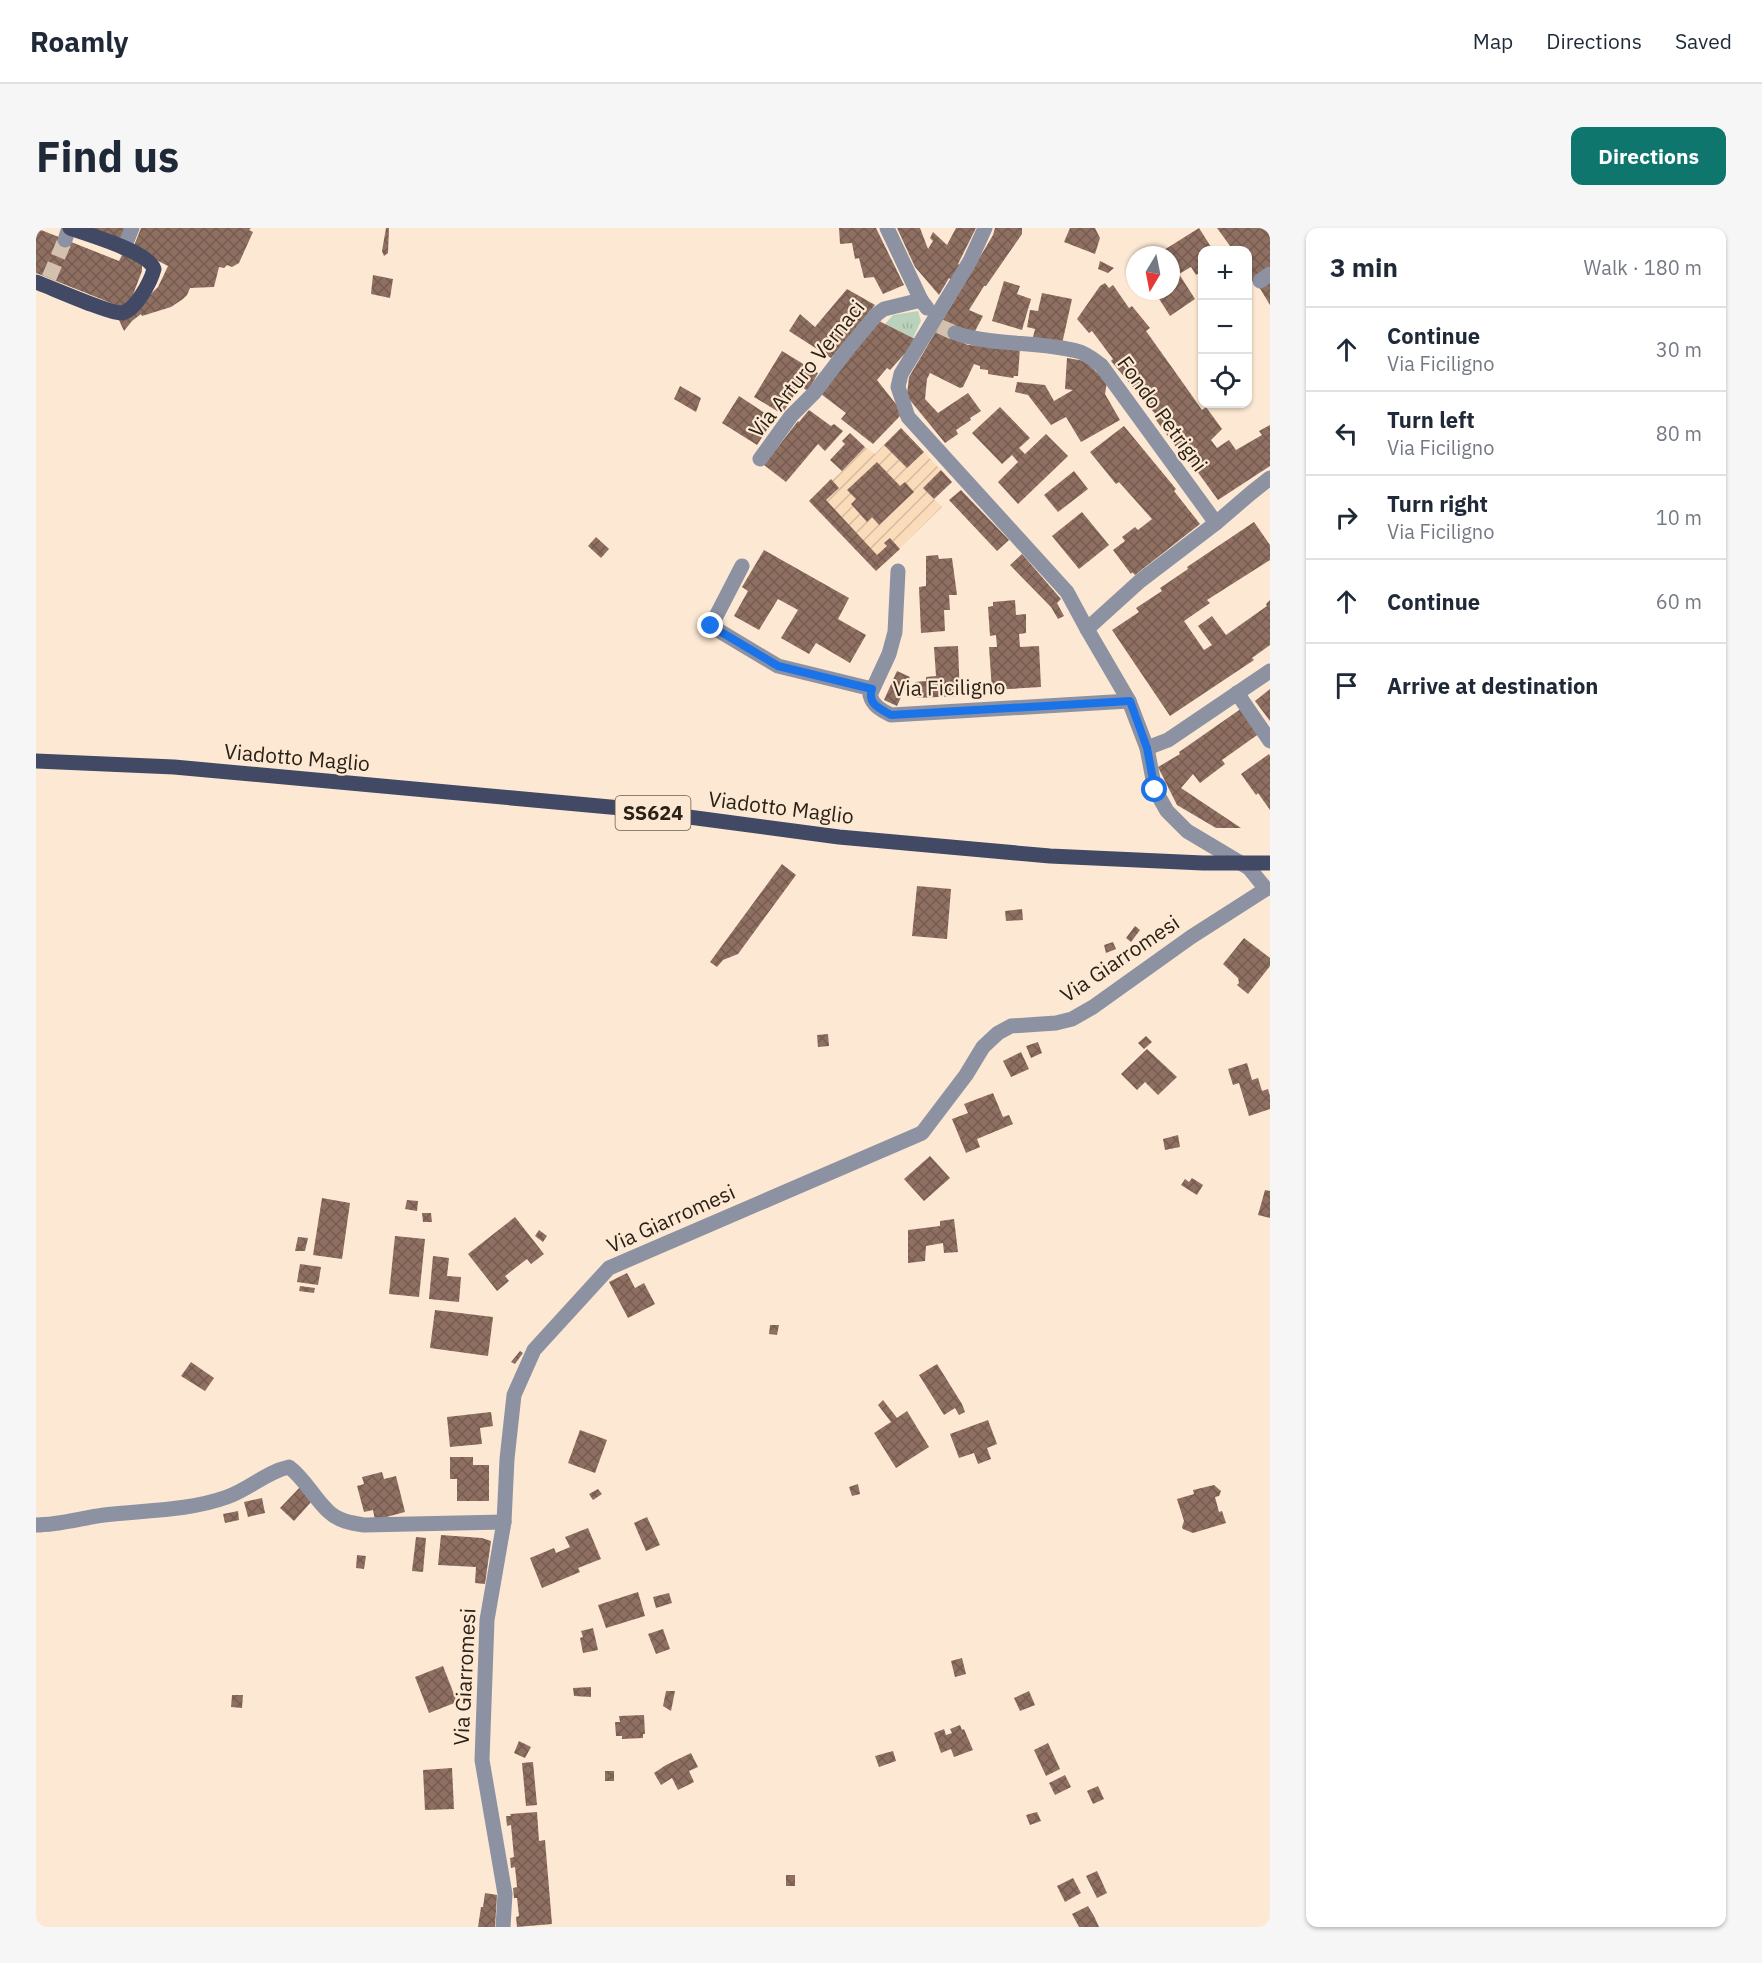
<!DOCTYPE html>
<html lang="en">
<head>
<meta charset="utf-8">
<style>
	:root { --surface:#fff; --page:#f6f6f7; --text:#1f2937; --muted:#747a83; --line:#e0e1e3; --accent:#0f766e }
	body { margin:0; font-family:"IBM Plex Sans",sans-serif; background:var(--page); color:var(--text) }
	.controls { position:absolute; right:18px; top:18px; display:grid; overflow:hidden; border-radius:12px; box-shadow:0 2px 4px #0004 }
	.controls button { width:54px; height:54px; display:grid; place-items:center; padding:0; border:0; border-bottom:2px solid var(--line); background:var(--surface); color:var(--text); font:30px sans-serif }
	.compass { position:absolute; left:1090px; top:18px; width:54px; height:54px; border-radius:50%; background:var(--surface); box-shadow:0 2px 4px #0004; rotate:190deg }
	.stop { position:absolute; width:18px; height:18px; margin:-14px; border:4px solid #1a73e8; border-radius:50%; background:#fff }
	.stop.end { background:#1a73e8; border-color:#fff; box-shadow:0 2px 6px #0008 }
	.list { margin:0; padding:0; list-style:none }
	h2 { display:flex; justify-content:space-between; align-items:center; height:78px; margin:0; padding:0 24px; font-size:26px }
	h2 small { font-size:20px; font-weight:400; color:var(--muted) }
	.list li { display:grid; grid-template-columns:39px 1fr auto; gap:18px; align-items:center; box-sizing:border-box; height:84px; padding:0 24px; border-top:2px solid var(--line) }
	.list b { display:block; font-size:22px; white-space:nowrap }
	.list p { margin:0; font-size:20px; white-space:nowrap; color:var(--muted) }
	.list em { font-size:20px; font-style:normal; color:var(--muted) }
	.icon { flex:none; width:33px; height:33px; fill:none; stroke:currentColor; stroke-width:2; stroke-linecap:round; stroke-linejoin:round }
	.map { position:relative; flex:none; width:1234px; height:1699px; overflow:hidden; border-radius:12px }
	header { display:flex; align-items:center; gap:36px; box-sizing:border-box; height:84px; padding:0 30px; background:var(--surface); border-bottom:2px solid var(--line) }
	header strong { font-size:28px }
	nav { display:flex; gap:33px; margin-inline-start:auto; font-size:21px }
	.intro { display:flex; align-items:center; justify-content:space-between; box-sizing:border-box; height:144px; padding:0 36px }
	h1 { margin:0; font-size:42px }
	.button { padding:15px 27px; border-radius:12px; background:var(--accent); color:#fff; font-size:21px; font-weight:700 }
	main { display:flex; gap:36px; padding:0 36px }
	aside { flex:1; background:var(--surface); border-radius:12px; box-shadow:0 2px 4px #0004 }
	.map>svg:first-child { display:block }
</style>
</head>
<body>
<header>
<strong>Roamly</strong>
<nav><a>Map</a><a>Directions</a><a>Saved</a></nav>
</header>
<div class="intro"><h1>Find us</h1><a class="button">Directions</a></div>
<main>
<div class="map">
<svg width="1234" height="1699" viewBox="0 0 1234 1699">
	<defs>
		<pattern id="industrial-furrows" width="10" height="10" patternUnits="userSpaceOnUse" patternTransform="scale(1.5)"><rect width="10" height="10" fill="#fadbba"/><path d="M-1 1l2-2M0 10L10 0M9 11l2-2" fill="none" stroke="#d6bc9f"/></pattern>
		<pattern id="grass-tufts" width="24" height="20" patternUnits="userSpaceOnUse" patternTransform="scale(1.5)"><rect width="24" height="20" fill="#bad2bc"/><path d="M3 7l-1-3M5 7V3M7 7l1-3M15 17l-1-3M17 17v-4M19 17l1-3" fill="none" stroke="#a0b4a1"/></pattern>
		<pattern id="building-cross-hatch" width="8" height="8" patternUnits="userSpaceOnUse" patternTransform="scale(1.5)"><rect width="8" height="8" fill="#8f6f62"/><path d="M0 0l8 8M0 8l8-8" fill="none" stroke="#755b50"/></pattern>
	</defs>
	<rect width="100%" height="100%" fill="#fde9d3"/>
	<polygon fill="url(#industrial-furrows)" points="865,200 916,254 898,271 906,279 840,343 773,273 806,243 829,219 839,226"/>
	<polygon fill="url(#grass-tufts)" points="882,83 885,93 877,110 849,96 857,87"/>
	<g fill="url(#building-cross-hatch)">
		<polygon points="0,0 83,33 88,23 106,36 106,43 95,72 85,79 0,45"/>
		<polygon points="52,0 89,0 85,12"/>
		<polygon points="105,0 215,0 213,2 217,4 203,35 196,39 191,37 188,40 183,39 178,59 154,60 151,67 147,71 135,79 106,88 105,86 96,93 88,103 83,92 91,90 122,59 132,38 97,20"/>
		<polygon points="350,0 353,0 352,25 348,28 346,23"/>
		<polygon points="803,0 840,0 868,57 847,66 838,49 828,50 823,30 819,31 816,15 804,16"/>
		<polygon points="861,0 884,0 892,21 897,13 894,10 897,4 911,17 920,0 940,0 922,36 926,39 917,53 913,50 903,67 879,39"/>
		<polygon points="959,0 986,0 986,6 950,58 948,58 933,82 947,88 937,107 916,110 932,117 984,120 982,148 978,148 977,150 952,146 952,142 944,141 944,138 938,136 927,159 924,160 894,145 891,151 889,171 902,185 932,165 945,183 934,190 935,192 920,202 922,206 909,215 873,171 871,166 873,149 957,7"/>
		<polygon points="1034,0 1059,0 1064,10 1059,26 1028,14"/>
		<polygon points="1163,0 1177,22 1166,22 1166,43 1160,47 1155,39 1143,46 1159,71 1134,88 1118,63 1135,63 1135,27 1120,27"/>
		<polygon points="1181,0 1234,0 1234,42 1217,54 1212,45 1212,22 1197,22"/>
		<polygon points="1064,33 1078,40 1072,45 1062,41"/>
		<polygon points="337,47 357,51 354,70 335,66"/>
		<polygon points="1234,52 1234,77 1223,59"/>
		<polygon points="968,53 984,58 981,66 995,71 986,102 956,93"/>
		<polygon points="1069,55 1073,60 1077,57 1093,80 1096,78 1114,100 1110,103 1152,162 1166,182 1170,179 1186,201 1175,212 1181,220 1193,212 1200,222 1226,207 1223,203 1234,197 1234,238 1182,272 1150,228 1148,230 1117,188 1120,187 1075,133 1077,131 1056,103 1053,105 1041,91 1064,58"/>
		<polygon points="811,61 839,77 795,130 753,103 764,86 779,99"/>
		<polygon points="1006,65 1036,71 1026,116 996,113 999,101 991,99 994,82 1002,83"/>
		<polygon points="843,93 881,112 854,142 851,140 841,152 863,180 864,188 837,216 805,191 810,185 785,166"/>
		<polygon points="746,123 782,145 772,163 764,158 746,186 718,169"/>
		<polygon points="1031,130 1049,133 1071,154 1069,166 1084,192 1045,214 1030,189 1015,197 992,167 979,164 981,154 1009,157 1018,173 1037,162 1029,161"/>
		<polygon points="644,158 665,170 660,184 638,171"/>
		<polygon points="703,168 738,191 721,217 686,195"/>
		<polygon points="964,179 994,210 983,220 989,226 1010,206 1032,228 982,276 962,254 982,234 976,227 966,236 936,205"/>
		<polygon points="773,182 795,198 798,196 807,203 789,223 782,216 750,254 728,237 762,193 763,194"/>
		<polygon points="1088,198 1140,261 1138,263 1164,296 1099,347 1096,344 1095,346 1077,322 1089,313 1086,309 1099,299 1102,302 1116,291 1083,254 1080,256 1054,224"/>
		<polygon points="865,200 888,224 871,240 848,217"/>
		<polygon points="814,205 829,219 806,243 794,232 809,216 806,213"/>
		<polygon points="841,234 864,258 869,254 878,264 843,297 836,289 831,294 815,276 820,271 811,262"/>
		<polygon points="905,242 916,254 898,271 887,260"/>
		<polygon points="1038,243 1052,261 1022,284 1008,267"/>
		<polygon points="795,251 803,260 790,272 841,327 851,318 848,315 854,310 864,321 840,343 773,273"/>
		<polygon points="925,262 973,312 961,323 913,272"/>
		<polygon points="1046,284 1073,317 1043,341 1016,308"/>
		<polygon points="1218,294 1234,317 1234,332 1171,372 1174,375 1148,393 1168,422 1176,417 1162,398 1176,388 1190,407 1231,378 1230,376 1234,372 1234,417 1216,430 1218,432 1134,488 1076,402 1103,384 1100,380 1126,363 1124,360 1152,341 1151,339"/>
		<polygon points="560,309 573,321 565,330 552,318"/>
		<polygon points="728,322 813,370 802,391 830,407 814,435 780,415 773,426 745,410 762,382 742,371 723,402 698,388 712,363 706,359"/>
		<polygon points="986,326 1025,371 1021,375 1028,388 1022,391 1015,379 974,337"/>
		<polygon points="902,327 903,331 916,330 921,367 913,367 914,382 908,382 909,403 885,405 883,359 890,358 890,328"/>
		<polygon points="979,372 980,387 990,386 990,405 983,406 984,419 1003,418 1005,459 956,462 953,419 961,419 960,407 954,408 952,379 957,378 957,374"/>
		<polygon points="922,418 924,468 880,470 879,454 890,453 890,449 900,448 898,419"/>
		<polygon points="861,443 874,449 861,478 848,472"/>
		<polygon points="1234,461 1234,493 1219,473"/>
		<polygon points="1206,480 1224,505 1186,532 1189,536 1164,555 1157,546 1145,560 1205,600 1180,600 1141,577 1122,539 1144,526 1143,524"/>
		<polygon points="1233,526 1234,528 1234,582 1222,565 1220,567 1205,546"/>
		<polygon points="746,636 760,647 702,726 687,732 681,739 674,734"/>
		<polygon points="881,658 915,661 911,711 876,708"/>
		<polygon points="986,681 987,692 970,693 969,683"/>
		<polygon points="1099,698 1104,702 1095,714 1090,710"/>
		<polygon points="1208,710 1234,730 1234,738 1212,766 1201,757 1203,755 1202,750 1187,736"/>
		<polygon points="1077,714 1080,721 1070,725 1068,717"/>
		<polygon points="792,806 793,818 782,819 781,807"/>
		<polygon points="1110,808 1116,814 1108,821 1102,815"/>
		<polygon points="1002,814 1006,825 995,830 990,818"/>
		<polygon points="1111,821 1141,849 1122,867 1109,854 1101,862 1085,846"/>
		<polygon points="985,824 993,841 975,849 967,833"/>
		<polygon points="1211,835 1216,852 1222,850 1226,863 1232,861 1234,868 1234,881 1213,888 1203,855 1197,857 1192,841"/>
		<polygon points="957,865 967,889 973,887 977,896 941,911 944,919 930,925 916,891 932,885 928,876"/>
		<polygon points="1142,907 1144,919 1129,922 1127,911"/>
		<polygon points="894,928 914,950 888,973 868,951"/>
		<polygon points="1156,950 1167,957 1161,967 1145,957 1149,951 1153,954"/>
		<polygon points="1229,962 1234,963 1234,990 1222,987"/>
		<polygon points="286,970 314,975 306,1031 277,1027"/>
		<polygon points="371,972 382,973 381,983 369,981"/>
		<polygon points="386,985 395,985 396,994 387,994"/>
		<polygon points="479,989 508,1026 495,1036 491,1031 469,1048 473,1053 461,1063 432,1026"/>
		<polygon points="918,991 922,1024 908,1025 907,1015 890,1018 889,1033 872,1035 872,1002 904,998 904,993"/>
		<polygon points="503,1002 511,1008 507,1014 499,1008"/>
		<polygon points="359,1008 389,1011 383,1069 353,1066"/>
		<polygon points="262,1009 272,1010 269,1023 259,1023"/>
		<polygon points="397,1028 413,1030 411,1048 425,1049 423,1074 393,1071"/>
		<polygon points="264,1036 285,1039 282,1057 261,1054"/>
		<polygon points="591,1045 599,1060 608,1055 619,1076 592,1090 573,1054"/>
		<polygon points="264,1058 279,1060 278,1065 263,1063"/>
		<polygon points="399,1082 457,1089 452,1128 394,1120"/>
		<polygon points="734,1097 743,1097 741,1107 733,1106"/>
		<polygon points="484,1123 487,1125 479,1136 475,1134"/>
		<polygon points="155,1134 178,1150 169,1163 145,1148"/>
		<polygon points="901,1136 926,1176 929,1184 923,1187 919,1180 908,1187 883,1147"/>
		<polygon points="847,1172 861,1190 871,1183 893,1219 860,1240 838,1205 855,1194 842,1177"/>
		<polygon points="455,1184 457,1198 444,1200 446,1216 414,1219 411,1189"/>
		<polygon points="952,1192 961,1216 951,1220 955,1231 942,1236 938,1225 923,1230 914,1206"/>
		<polygon points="544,1202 571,1212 559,1245 532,1235"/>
		<polygon points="414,1229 437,1229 437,1237 453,1237 453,1273 421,1273 421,1251 414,1251"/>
		<polygon points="346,1244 348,1251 360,1248 369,1284 339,1292 337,1282 328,1284 321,1258 328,1256 326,1249"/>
		<polygon points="822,1256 824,1266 816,1268 813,1259"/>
		<polygon points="266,1257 276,1273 258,1293 244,1280"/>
		<polygon points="1178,1257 1185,1263 1183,1268 1179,1269 1183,1284 1186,1283 1190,1295 1157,1305 1147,1301 1146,1299 1148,1293 1141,1271 1158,1266 1157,1262"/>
		<polygon points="562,1261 566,1266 557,1272 553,1266"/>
		<polygon points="226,1270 229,1285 212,1289 208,1274"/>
		<polygon points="202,1283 203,1292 189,1295 187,1286"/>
		<polygon points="611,1289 624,1317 610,1323 598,1295"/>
		<polygon points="552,1300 565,1331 542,1340 544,1344 506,1360 494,1330 518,1320 520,1325 534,1319 529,1309"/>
		<polygon points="405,1307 446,1310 455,1313 449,1356 439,1355 440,1339 402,1337"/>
		<polygon points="380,1309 390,1310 387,1344 376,1343"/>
		<polygon points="321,1327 330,1328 328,1341 320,1340"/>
		<polygon points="602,1364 609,1388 570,1400 562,1377"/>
		<polygon points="633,1365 636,1375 620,1380 617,1369"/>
		<polygon points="557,1400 562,1422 547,1425 544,1410 547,1409 545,1403"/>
		<polygon points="627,1401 634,1421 620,1426 612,1406"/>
		<polygon points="926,1430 930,1446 919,1449 915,1433"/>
		<polygon points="407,1438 421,1474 393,1485 379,1449"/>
		<polygon points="555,1459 555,1469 538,1468 537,1460"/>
		<polygon points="630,1463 639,1463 635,1483 627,1478"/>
		<polygon points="993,1463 999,1477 984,1483 978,1470"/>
		<polygon points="196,1467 207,1467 206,1480 195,1479"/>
		<polygon points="608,1487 609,1506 607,1506 607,1510 586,1511 586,1508 580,1508 579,1494 584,1494 583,1488"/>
		<polygon points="924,1497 926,1502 928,1501 937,1522 918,1529 915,1521 905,1525 898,1505 908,1501 910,1507 916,1505 914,1501"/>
		<polygon points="483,1513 495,1519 489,1530 478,1525"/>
		<polygon points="1012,1515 1024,1541 1010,1548 998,1522"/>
		<polygon points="857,1523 860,1533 843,1539 839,1528"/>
		<polygon points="655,1525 662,1539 653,1543 658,1554 642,1562 636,1550 625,1557 618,1545 630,1537"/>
		<polygon points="497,1534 501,1577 490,1578 486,1535"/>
		<polygon points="416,1540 418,1581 389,1582 387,1542"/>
		<rect x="569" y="1543" width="9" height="10"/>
		<polygon points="1029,1547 1035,1559 1019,1567 1013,1555"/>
		<polygon points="1062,1558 1068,1571 1057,1576 1051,1563"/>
		<polygon points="501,1584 503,1613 509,1612 516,1696 481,1699 480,1689 483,1688 481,1670 478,1670 477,1660 481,1659 479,1639 475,1640 474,1630 478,1629 475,1597 471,1598 470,1588 475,1588 474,1586"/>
		<polygon points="1001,1584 1005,1593 994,1597 990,1587"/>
		<polygon points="1061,1643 1071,1665 1061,1670 1050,1648"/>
		<rect x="750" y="1647" width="9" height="11"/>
		<polygon points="1037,1650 1045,1665 1029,1674 1021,1658"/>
		<polygon points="449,1665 461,1667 459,1699 442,1699 445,1679 447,1679"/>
		<polygon points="1052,1678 1058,1688 1063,1699 1043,1699 1036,1686"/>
	</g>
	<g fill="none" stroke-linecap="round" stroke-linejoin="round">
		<g stroke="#d3c1ad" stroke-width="15" stroke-dasharray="15 8" stroke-linecap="butt">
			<polyline points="13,50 29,12"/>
			<polyline points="903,98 919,105"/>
		</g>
		<g stroke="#8d92a3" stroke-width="15">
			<polyline points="851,0 885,72 891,80"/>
			<polyline points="949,0 934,33 865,146 862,159 872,189 1031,364 1051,401 1093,473 1111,520 1119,562 1131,583 1151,603 1213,640 1230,661"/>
			<polyline points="29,12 33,0"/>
			<polyline points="88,20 96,0"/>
			<polyline points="1224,53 1234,46"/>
			<path d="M919,105C957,118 1001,113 1041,123C1050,125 1058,132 1065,137L1180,295"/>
			<polyline points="724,231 755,188 778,165 814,118 841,86 848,81 885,72"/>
			<polyline points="706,338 675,398 742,438 836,461"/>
			<path d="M862,343L859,404L853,426L834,467C837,478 845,482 855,487L1093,473"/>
			<polyline points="1051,401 1104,353 1180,295 1215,265 1234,250"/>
			<polyline points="1201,465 1234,513"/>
			<polyline points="1111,520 1132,512 1234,443"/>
			<path d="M0,1297C23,1297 46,1290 68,1287C110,1282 152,1283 191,1269C214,1261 230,1244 253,1239C270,1252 277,1269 292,1283C302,1293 315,1295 328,1297L468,1294"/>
			<polyline points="467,1699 469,1666 446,1532 451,1392 468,1294 471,1231 478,1167 498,1122 573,1040 886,905 930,847 947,819 962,805 975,798 1020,795 1036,791 1057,779 1155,709 1230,661"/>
		</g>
		<path stroke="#424965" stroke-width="15" d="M0,54C16,60 72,85 85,85C99,84 115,53 118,41C112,23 52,7 34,0"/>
		<polyline stroke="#424965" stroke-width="15" points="0,533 138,539 585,580 803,609 1014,628 1167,635 1234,635"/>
	</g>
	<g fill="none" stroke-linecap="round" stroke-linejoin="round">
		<path stroke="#1a73e8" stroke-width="8" d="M675,398L742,438L836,461C831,476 844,481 855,487L1094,473L1111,520L1119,562"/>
	</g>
	<g text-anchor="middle" stroke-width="4.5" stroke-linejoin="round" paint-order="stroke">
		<rect fill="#fde9d3" stroke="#695d4f" stroke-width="1.5" x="579.5" y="568" width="75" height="34" rx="4.5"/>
		<g font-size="20" font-weight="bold" fill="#2a2117">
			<text x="617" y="592">SS624</text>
		</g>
		<g font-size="21" fill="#2a2117" stroke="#fde9d3">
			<text transform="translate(771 141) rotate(-51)" y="7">Via Arturo Vernaci</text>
			<text transform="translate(1126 186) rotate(54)" y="7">Fondo Petrigni</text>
			<text transform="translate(913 460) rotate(-1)" y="7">Via Ficiligno</text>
			<text transform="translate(261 530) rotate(5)" y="7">Viadotto Maglio</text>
			<text transform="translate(745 580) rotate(7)" y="7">Viadotto Maglio</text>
			<text transform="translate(1084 731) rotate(-34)" y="7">Via Giarromesi</text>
			<text transform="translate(635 991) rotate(-24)" y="7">Via Giarromesi</text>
			<text transform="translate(429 1449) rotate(-87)" y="7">Via Giarromesi</text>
		</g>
	</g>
</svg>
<div class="controls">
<button>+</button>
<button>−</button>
<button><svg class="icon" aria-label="locate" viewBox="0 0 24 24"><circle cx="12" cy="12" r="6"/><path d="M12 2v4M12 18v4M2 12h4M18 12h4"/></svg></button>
</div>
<svg class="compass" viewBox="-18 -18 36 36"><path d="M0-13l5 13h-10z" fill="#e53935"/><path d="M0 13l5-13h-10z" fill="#747a83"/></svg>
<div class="stop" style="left:1119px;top:562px"></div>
<div class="stop end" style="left:675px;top:398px"></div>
</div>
<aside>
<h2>3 min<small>Walk · 180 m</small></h2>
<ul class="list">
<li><svg class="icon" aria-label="ahead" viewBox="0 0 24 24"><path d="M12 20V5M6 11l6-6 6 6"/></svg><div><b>Continue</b><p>Via Ficiligno</p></div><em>30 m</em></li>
<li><svg class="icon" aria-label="left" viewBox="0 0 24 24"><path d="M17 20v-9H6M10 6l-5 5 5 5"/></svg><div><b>Turn left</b><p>Via Ficiligno</p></div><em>80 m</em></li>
<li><svg class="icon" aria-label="right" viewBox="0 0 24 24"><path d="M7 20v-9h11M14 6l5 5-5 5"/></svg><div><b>Turn right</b><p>Via Ficiligno</p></div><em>10 m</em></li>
<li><svg class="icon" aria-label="ahead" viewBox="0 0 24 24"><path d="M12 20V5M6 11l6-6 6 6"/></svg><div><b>Continue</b></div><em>60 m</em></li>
<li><svg class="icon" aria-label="arrive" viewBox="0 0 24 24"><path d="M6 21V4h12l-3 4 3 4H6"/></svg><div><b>Arrive at destination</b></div></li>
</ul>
</aside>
</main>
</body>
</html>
